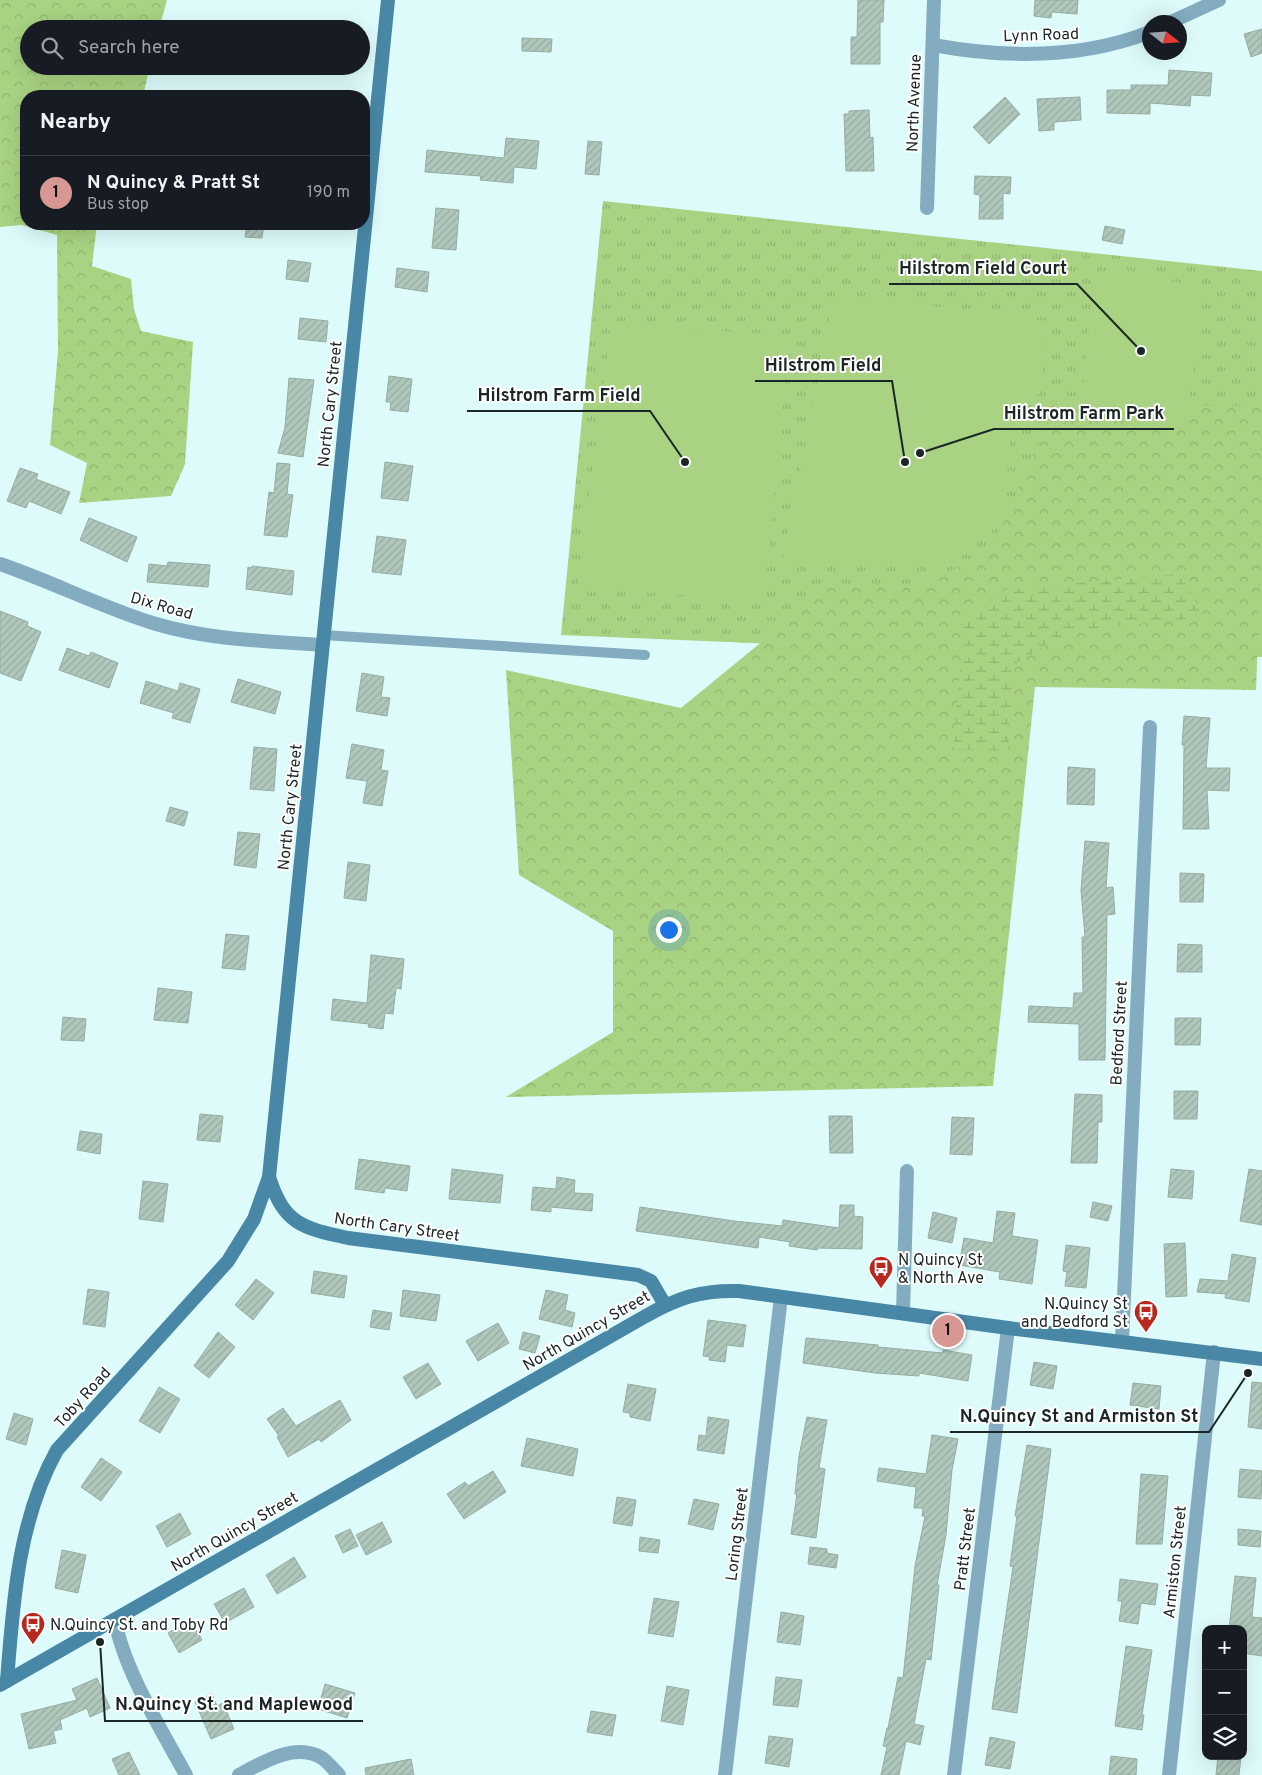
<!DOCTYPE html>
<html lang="en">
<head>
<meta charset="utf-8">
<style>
	:root { --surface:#171b24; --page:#242831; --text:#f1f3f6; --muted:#9ea1a6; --line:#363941; --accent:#d79894 }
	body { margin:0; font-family:Overpass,sans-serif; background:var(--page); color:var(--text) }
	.controls { position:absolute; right:15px; bottom:15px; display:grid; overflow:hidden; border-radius:10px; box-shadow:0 5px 20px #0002 }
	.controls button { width:45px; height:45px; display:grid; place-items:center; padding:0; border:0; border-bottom:1px solid var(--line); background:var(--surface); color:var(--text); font:25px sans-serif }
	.compass { position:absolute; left:1142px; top:15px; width:45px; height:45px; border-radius:50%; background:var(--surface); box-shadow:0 5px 20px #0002; rotate:107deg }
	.you { position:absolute; left:668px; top:929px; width:18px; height:18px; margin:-12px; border:4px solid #fff; border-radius:50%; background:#1a73e8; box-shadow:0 0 0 8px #1a73e833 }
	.badge { display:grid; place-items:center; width:32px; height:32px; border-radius:50%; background:var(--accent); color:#111; font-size:16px; font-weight:700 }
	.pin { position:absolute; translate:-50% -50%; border:2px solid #fff; box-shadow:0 1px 5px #0006 }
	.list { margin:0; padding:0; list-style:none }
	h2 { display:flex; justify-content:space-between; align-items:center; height:65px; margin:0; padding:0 20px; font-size:21px }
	h2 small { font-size:16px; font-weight:400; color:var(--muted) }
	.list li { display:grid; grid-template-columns:32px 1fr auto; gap:15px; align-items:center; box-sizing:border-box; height:75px; padding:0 20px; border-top:1px solid var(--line) }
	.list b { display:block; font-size:19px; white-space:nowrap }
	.list p { margin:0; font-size:16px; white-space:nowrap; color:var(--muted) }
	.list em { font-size:16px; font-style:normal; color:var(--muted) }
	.icon { flex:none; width:28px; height:28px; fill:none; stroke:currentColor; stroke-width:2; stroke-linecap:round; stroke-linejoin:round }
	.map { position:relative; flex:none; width:1262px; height:1775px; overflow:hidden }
	.search { position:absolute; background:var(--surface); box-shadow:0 5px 20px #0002; left:20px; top:20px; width:350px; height:55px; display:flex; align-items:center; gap:12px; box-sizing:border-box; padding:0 18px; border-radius:28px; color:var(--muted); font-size:19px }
	.panel { position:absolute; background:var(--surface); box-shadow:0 5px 20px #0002; left:20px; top:90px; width:350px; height:140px; border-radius:20px }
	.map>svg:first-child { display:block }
</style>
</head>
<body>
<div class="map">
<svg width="1262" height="1775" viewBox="0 0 1262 1775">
	<defs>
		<pattern id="grass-tufts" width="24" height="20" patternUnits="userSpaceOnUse" patternTransform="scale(1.25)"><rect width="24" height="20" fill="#a9d282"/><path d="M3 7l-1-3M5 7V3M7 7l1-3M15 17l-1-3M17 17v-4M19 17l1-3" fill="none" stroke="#91b470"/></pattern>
		<pattern id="forest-crowns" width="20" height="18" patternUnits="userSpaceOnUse" patternTransform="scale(1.25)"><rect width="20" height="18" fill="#a9d282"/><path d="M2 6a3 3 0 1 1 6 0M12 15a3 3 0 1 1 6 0" fill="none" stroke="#91b470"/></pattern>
		<pattern id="wetland-marsh" width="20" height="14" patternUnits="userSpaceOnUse" patternTransform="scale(1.25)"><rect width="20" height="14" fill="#a9d282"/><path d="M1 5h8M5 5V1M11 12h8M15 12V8" fill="none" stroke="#91b470"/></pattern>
		<pattern id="building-hatch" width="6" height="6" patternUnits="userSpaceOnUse" patternTransform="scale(1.25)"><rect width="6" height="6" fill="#b0c7bc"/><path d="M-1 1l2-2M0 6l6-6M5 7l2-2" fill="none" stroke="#97aba1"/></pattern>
	</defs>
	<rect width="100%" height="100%" fill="#defbfb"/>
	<polygon fill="url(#grass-tufts)" points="603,201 1262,271 1262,657 875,648 561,635"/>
	<g fill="url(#forest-crowns)">
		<polygon points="0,0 167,0 159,29 29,29 29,66 150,66 143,96 26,96 26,224 97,224 92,266 131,279 134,309 141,331 193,342 185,464 171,496 79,503 87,463 50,445 58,351 57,235 21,225 0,227"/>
		<polygon points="1055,405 1262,406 1262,537 1256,690 1035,687 993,1086 506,1097 613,1032 613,931 519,875 506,670 681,708 831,585 924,584 990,552"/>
	</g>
	<polygon fill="url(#wetland-marsh)" points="1180,574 1204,617 1067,632 1013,665 1008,751 953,749 964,623 1006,589"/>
	<g fill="#a9d282">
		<polygon points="1096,272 1204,286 1186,428 1079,417"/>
		<polygon points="835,293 1047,321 1040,393 1011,416 1005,507 942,559 782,562"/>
		<polygon points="611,323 790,336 763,603 730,598 578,588"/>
	</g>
	<g fill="url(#building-hatch)" stroke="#96aca1">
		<polygon points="858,0 884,0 883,22 880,22 880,64 851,64 851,37 857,37"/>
		<polygon points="1035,0 1078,0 1077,14 1052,12 1051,18 1034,16"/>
		<polygon points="1262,29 1262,53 1251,57 1244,34"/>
		<polygon points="522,38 552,39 551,52 522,51"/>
		<polygon points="1169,70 1212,73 1210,96 1191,95 1190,106 1150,103 1150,114 1107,113 1107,90 1131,90 1131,85 1168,85"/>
		<polygon points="1005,97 1020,114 989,144 973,127"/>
		<polygon points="1080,97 1081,120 1054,122 1054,130 1039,131 1037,99"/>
		<polygon points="869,110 870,138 873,137 874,171 846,171 844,114 849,114 849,111"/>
		<polygon points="506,138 539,141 536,169 514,167 513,183 480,180 481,176 425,172 427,150 504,158"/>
		<polygon points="588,141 602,142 599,175 585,174"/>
		<polygon points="975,176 1011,177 1010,194 1003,193 1003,219 979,219 980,195 974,194"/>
		<polygon points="436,208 459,210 456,250 432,248"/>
		<polygon points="247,224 264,224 262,238 245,237"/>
		<polygon points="1105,226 1125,230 1122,244 1102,240"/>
		<polygon points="288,260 311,263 308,282 286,279"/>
		<polygon points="397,268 429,272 427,292 395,287"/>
		<polygon points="300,318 328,321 326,342 298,339"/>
		<polygon points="389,376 412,379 408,412 390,410 391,402 386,402"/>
		<polygon points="289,378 314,380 303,457 278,453 285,427"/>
		<polygon points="385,462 413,466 408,501 381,498"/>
		<polygon points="277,463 290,464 287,494 293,495 287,537 264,535 269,492 274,493"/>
		<polygon points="20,468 38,474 36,479 70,492 61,514 29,501 26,508 7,501"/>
		<polygon points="89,518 137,537 127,562 80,540"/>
		<polygon points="377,536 406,540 401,575 372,572"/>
		<polygon points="168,562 210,565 208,587 147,582 149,564 167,566"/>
		<polygon points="252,566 294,571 292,595 246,589 248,567 252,568"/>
		<polygon points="0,611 28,622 27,626 41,632 21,681 0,673"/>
		<polygon points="67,648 89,656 91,652 118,663 109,688 59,670"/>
		<polygon points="362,673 384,677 381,697 390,698 387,716 356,711"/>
		<polygon points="238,679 281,692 275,714 231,702"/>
		<polygon points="146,681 178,691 180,683 200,689 190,723 172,718 174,713 140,703"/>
		<polygon points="1184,716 1210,718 1206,768 1230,768 1229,791 1207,790 1209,829 1183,829 1184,745 1182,745"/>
		<polygon points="352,744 384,750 381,770 388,771 382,806 363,803 367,781 346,778"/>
		<polygon points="254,747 277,749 274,791 250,789"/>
		<polygon points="1068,767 1095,769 1094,805 1067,804"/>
		<polygon points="170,807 188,812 184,826 166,821"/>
		<polygon points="238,832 260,834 256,868 234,865"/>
		<polygon points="1085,841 1109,843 1106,888 1113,887 1115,914 1107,915 1105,1060 1079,1060 1079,1024 1028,1022 1029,1006 1073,1008 1074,993 1083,993 1082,937 1085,937 1081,890"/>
		<polygon points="348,862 370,865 366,901 344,898"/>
		<polygon points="1180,873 1204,874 1203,902 1180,902"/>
		<polygon points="226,934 249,936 245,970 222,968"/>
		<polygon points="1178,944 1202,945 1202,972 1177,972"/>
		<polygon points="371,955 404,959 401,989 396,988 393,1014 385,1013 383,1029 368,1027 369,1024 331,1020 333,999 367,1003"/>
		<polygon points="158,988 192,992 188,1023 154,1020"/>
		<polygon points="63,1017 86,1019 84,1041 61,1040"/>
		<polygon points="1175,1018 1201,1018 1200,1045 1175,1045"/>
		<polygon points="1174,1091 1198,1091 1197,1119 1174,1119"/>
		<polygon points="1075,1094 1102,1095 1102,1122 1098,1122 1097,1163 1071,1163"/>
		<polygon points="200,1114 223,1116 220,1142 197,1140"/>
		<polygon points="829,1116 852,1116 853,1153 830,1153"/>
		<polygon points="952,1117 974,1118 972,1155 950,1154"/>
		<polygon points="80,1131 102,1134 100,1154 77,1150"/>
		<polygon points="359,1159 410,1166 407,1191 385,1188 384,1193 355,1189"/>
		<polygon points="452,1169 503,1175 500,1203 449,1199"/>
		<polygon points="1171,1169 1194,1171 1192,1199 1168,1197"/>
		<polygon points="1249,1169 1262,1171 1262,1225 1240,1221"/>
		<polygon points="557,1177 575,1180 574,1193 593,1194 592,1211 551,1207 551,1212 531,1210 533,1187 556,1189"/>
		<polygon points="143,1181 168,1184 163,1222 139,1219"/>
		<polygon points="1093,1202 1112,1206 1108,1221 1090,1217"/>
		<polygon points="840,1205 854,1205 854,1216 863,1217 862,1249 818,1248 817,1250 789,1246 790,1242 759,1237 758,1248 636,1231 640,1207 734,1221 782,1226 783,1220 839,1228"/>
		<polygon points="997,1211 1015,1213 1012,1236 1038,1240 1032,1284 999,1279 1000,1272 959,1265 964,1238 993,1243"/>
		<polygon points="933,1212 957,1218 952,1243 928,1238"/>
		<polygon points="1185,1243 1187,1296 1166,1297 1164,1244"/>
		<polygon points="1066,1245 1090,1248 1086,1288 1065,1286 1067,1272 1063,1271"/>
		<polygon points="1232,1254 1256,1258 1249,1302 1225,1298 1226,1294 1197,1292 1200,1279 1228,1281"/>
		<polygon points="314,1271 347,1276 344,1298 311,1293"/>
		<polygon points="256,1279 274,1293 253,1320 235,1305"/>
		<polygon points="88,1289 109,1292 105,1327 83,1324"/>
		<polygon points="403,1290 440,1295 436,1321 400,1316"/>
		<polygon points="546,1290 568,1295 565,1310 575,1313 572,1327 539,1319"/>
		<polygon points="373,1310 392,1313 389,1330 370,1327"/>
		<polygon points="708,1320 746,1325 743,1347 727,1345 725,1362 709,1360 710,1357 703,1356"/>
		<polygon points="498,1323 509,1343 478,1361 466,1341"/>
		<polygon points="218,1332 235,1347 209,1378 194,1366"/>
		<polygon points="523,1332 540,1336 535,1353 519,1349"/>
		<polygon points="806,1338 878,1345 878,1347 943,1353 943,1350 972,1355 968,1381 919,1373 919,1376 875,1373 803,1363"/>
		<polygon points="1034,1362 1057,1366 1053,1389 1030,1385"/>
		<polygon points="428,1363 441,1384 416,1399 403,1377"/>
		<polygon points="1252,1382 1262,1383 1262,1429 1248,1427"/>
		<polygon points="1133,1383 1161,1386 1159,1409 1130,1405"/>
		<polygon points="628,1384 656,1389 650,1421 630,1417 630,1413 623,1412"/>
		<polygon points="159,1387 180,1399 160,1433 139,1421"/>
		<polygon points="340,1400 351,1420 321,1442 319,1439 288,1457 277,1437 279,1436 267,1419 283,1408 296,1426"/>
		<polygon points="14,1413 33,1419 26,1445 6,1439"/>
		<polygon points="708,1417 729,1420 724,1454 697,1450 699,1435 706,1436"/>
		<polygon points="807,1417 827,1420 819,1468 825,1469 816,1538 791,1534 797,1494 795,1494 799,1456"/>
		<polygon points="932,1435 958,1439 952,1470 946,1535 937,1585 939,1585 931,1660 926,1659 914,1724 924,1726 920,1745 906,1741 899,1775 881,1775 887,1747 883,1746 887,1728 888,1728 898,1677 903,1678 915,1566 925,1516 922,1516 923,1508 914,1508 916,1487 877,1481 879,1468 926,1474"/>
		<polygon points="527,1438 578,1449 573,1476 521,1466"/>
		<polygon points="1027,1445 1051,1449 1017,1713 992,1709 1013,1567 1010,1566 1017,1516 1015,1516"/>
		<polygon points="101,1458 122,1472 101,1501 81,1487"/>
		<polygon points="1240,1469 1262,1471 1261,1499 1238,1497"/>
		<polygon points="493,1471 506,1492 464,1519 447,1494 465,1482 468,1486"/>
		<polygon points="1141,1474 1168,1476 1162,1544 1136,1544"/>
		<polygon points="617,1497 636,1500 632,1526 613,1523"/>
		<polygon points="694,1499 719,1504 713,1530 688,1524"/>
		<polygon points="180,1513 191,1534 167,1547 156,1526"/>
		<polygon points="382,1522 392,1542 366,1555 356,1535"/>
		<polygon points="350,1529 358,1546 343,1553 335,1536"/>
		<polygon points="1238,1529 1261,1531 1260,1547 1238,1545"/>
		<polygon points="640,1537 660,1540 658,1553 639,1551"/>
		<polygon points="810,1547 827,1549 827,1553 838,1555 836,1568 808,1564"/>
		<polygon points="62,1550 86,1555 78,1593 55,1588"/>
		<polygon points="294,1557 306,1577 277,1594 266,1575"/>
		<polygon points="1235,1576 1256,1578 1252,1617 1262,1618 1262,1656 1243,1653 1243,1629 1229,1629"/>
		<polygon points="1120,1579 1158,1584 1155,1605 1141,1603 1138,1624 1119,1621 1122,1601 1118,1601"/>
		<polygon points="244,1588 254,1607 225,1623 214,1604"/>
		<polygon points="654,1598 679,1602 673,1637 648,1633"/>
		<polygon points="781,1612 804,1616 800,1645 777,1642"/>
		<polygon points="191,1620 202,1640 179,1653 168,1633"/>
		<polygon points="1126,1646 1152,1650 1142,1715 1144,1715 1142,1730 1115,1726"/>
		<polygon points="776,1677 802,1680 798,1707 773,1705"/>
		<polygon points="97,1678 110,1708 90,1717 87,1708 60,1720 62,1729 53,1731 56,1743 29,1749 21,1714 77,1700 72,1689"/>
		<polygon points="325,1684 355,1693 347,1718 318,1709"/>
		<polygon points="667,1686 689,1690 683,1725 661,1721"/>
		<polygon points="212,1694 217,1706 223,1703 234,1729 211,1739 195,1702"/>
		<polygon points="591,1711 616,1715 612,1736 587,1732"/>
		<polygon points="769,1736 793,1739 789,1767 765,1763"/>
		<polygon points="990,1737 1015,1742 1010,1769 985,1765"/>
		<polygon points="129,1752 140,1775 119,1775 112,1759"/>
		<polygon points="1111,1756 1137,1759 1136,1775 1109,1775"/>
		<polygon points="1218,1756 1241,1756 1239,1775 1216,1775"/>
		<polygon points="411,1759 414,1775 366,1775 365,1768"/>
	</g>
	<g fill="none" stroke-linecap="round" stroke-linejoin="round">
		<polyline stroke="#83acc0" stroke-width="10" points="323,635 645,655"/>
		<g stroke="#83acc0" stroke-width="14">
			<polyline points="1171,22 1219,0"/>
			<path d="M933,45C1004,58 1081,59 1150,32"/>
			<polyline points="927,208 934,0"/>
			<path d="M0,564C53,582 103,608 156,624C210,640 267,641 322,645"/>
			<polyline points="903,1313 907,1171"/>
			<polyline points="1122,1340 1150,727"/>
			<path d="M115,1620C124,1670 161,1729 186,1775"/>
			<path d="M239,1775C263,1762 295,1742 322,1758C328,1762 334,1770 339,1775"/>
			<polyline points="725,1775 781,1297"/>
			<polyline points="954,1775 1008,1328"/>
			<polyline points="1169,1775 1214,1352"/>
		</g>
		<g stroke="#4888a6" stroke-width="14">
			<path d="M388,0L269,1177C284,1224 302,1228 348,1238L638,1275L651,1281L665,1305"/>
			<path d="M7,1681C13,1603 18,1520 57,1450L228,1261L254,1219L269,1177"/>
			<path d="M0,1685L644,1317C677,1298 700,1290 739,1291L1008,1328L1262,1359"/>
		</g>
	</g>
	<defs>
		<symbol id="bus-pin" viewBox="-11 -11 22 30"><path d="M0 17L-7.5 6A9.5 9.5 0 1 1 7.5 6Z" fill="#b7291c" stroke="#fff"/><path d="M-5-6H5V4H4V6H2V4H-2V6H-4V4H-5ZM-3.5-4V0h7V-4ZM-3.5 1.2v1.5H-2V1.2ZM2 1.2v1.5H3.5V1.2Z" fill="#fff"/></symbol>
	</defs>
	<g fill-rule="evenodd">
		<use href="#bus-pin" x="867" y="1254" width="28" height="38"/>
		<use href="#bus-pin" x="1132" y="1298" width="28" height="38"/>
		<use href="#bus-pin" x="19" y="1610" width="28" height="38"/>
	</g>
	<g text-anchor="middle" stroke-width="4" stroke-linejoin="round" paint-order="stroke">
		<g font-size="16" fill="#1b2626" stroke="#fff">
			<text transform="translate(1041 34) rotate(-2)" y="6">Lynn Road</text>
			<text transform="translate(913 103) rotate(-88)" y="6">North Avenue</text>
			<text transform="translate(329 404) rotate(-84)" y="6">North Cary Street</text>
			<text transform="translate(162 605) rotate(16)" y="6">Dix Road</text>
			<text transform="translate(289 807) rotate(-84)" y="6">North Cary Street</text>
			<text transform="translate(1118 1033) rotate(-87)" y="6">Bedford Street</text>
			<text transform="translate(397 1226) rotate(8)" y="6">North Cary Street</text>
			<text transform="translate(586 1330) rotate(-30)" y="6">North Quincy Street</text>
			<text transform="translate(82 1397) rotate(-48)" y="6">Toby Road</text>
			<text transform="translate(234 1531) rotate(-30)" y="6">North Quincy Street</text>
			<text transform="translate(736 1534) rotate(-83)" y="6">Loring Street</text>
			<text transform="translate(964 1549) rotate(-83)" y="6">Pratt Street</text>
			<text transform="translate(1174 1562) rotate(-84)" y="6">Armiston Street</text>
		</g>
		<g font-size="16" fill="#1b2626" stroke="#fff" text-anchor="start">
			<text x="898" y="1265">N Quincy St<tspan x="898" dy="18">&amp; North Ave</tspan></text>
			<text x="1128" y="1309" text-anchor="end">N.Quincy St<tspan x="1128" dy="18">and Bedford St</tspan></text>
			<text x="50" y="1630">N.Quincy St. and Toby Rd</text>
		</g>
	</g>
	<path fill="none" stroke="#1b2626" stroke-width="2" d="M1141 351L1077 284H889M905 462L892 381H755M685 462L650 411H467M920 453L994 429H1174M1248 1373L1209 1432H950M100 1642L105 1721H363"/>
	<g fill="#1b2626" stroke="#fff" stroke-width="2">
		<circle cx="1141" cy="351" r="5"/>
		<circle cx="905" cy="462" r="5"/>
		<circle cx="685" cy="462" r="5"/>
		<circle cx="920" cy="453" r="5"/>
		<circle cx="1248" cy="1373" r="5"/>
		<circle cx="100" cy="1642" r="5"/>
	</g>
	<g font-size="18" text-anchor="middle" font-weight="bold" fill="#1b2626" stroke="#fff" stroke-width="4" stroke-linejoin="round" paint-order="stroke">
		<text x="983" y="274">Hilstrom Field Court</text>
		<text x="823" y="371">Hilstrom Field</text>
		<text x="559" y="401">Hilstrom Farm Field</text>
		<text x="1084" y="419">Hilstrom Farm Park</text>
		<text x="1079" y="1422">N.Quincy St and Armiston St</text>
		<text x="234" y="1710">N.Quincy St. and Maplewood</text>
	</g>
</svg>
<div class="controls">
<button>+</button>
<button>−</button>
<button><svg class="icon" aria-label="layers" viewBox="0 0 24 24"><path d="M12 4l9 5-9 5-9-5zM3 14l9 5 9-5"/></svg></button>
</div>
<svg class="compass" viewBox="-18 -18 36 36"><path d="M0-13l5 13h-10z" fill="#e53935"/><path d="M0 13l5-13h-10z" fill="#9ea1a6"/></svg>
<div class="you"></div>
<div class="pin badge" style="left:948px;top:1331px">1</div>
<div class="search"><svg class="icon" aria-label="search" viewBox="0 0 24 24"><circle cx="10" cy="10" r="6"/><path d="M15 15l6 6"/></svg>Search here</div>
<section class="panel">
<h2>Nearby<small></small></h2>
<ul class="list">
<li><span class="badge">1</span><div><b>N Quincy &amp; Pratt St</b><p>Bus stop</p></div><em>190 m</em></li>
</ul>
</section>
</div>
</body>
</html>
